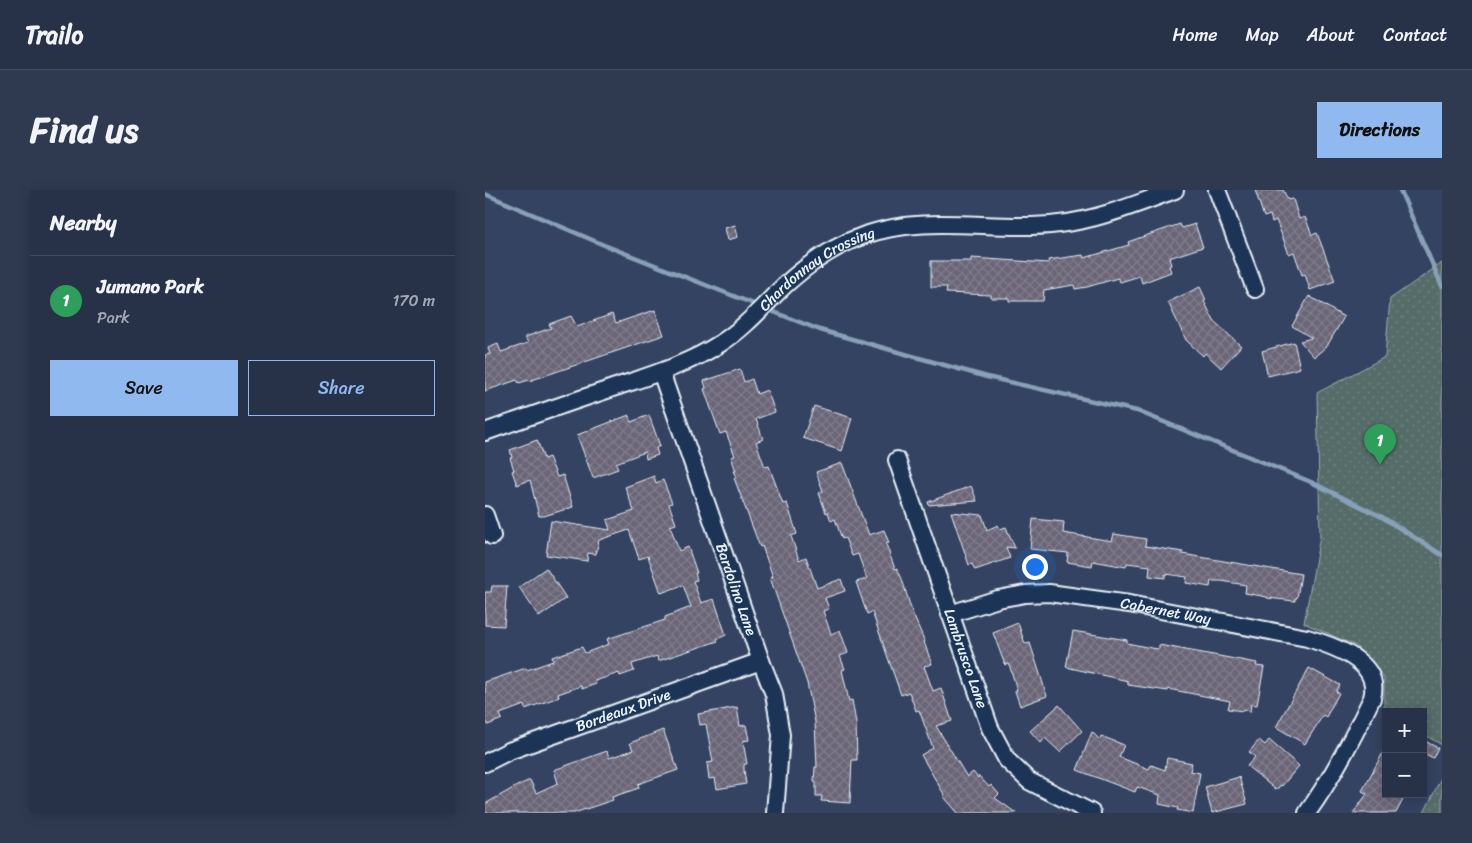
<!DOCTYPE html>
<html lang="en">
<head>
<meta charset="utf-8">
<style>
	:root { --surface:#273249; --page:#2f3a50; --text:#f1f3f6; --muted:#a4aab4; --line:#434d61; --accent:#90b9f0 }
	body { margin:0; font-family:Sriracha,sans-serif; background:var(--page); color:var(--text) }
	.controls { position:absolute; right:15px; bottom:15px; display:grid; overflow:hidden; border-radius:0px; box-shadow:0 2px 12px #0003 }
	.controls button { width:45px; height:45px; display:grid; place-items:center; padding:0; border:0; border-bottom:1px solid var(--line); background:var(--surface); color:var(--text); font:25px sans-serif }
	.you { position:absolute; left:549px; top:376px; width:18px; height:18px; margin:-12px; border:4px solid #fff; border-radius:50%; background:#1a73e8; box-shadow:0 0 0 8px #1a73e833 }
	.badge { display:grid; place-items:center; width:32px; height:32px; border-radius:50%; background:var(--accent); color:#fff; font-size:16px; font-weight:700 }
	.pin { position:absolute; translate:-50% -41px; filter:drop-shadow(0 1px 2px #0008) }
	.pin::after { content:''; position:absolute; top:26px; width:18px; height:15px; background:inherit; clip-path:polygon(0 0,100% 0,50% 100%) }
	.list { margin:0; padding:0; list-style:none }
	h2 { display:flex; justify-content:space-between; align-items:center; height:65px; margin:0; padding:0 20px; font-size:21px }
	h2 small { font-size:16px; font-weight:400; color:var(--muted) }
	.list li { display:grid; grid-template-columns:32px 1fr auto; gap:15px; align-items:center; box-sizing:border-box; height:90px; padding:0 20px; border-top:1px solid var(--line) }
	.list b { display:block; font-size:19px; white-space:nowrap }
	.list p { margin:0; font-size:16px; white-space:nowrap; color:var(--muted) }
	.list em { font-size:16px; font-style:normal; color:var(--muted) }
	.actions { display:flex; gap:10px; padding:15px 20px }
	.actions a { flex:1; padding:11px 0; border:1px solid var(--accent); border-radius:0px; text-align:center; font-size:18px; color:var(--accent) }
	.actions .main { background:var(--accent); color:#111 }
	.map { position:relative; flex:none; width:957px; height:623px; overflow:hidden; border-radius:0px }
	header { display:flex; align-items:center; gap:30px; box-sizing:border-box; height:70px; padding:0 25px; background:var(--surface); border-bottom:1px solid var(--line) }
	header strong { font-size:24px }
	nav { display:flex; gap:28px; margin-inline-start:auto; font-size:18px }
	.intro { display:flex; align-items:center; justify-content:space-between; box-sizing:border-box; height:120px; padding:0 30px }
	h1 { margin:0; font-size:35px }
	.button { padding:12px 22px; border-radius:0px; background:var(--accent); color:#111; font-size:18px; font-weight:700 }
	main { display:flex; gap:30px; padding:0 30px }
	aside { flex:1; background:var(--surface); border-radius:0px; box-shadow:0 2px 12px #0003 }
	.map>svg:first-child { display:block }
</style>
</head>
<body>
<header>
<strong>Trailo</strong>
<nav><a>Home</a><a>Map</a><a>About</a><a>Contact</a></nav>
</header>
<div class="intro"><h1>Find us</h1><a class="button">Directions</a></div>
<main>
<aside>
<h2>Nearby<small></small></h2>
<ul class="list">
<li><span class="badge" style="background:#2e9e5b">1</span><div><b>Jumano Park</b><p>Park</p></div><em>170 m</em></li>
</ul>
<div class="actions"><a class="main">Save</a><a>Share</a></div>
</aside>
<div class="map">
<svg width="957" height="623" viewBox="0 0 957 623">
	<defs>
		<pattern id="park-dots" width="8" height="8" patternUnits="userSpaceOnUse" patternTransform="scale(1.25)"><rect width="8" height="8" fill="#566c68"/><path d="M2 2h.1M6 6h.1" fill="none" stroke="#6e817e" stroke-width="1.8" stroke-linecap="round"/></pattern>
		<pattern id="building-cross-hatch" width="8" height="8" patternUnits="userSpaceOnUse" patternTransform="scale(1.25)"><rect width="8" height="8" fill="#6a6577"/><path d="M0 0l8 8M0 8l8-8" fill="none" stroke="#7f7c8b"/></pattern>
	</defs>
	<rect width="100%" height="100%" fill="#344361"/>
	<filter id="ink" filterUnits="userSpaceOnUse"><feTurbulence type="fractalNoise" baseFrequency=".02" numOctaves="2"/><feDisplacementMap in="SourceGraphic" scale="10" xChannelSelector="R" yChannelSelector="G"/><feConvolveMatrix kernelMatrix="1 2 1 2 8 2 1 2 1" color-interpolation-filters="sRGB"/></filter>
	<g filter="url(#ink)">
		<g fill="url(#park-dots)" stroke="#9faeb0">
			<polygon points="957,73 957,555 938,544 938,522 899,522 899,488 871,456 819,433 835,346 832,203 900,167 905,109"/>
			<polygon points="957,586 957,623 939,623"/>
		</g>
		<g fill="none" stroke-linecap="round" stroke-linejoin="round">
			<g stroke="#88a0b8" stroke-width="4.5">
				<polyline points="915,0 957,96"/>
				<polyline points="0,4 119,55 274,116"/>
				<polyline points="281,119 335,140 502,187 652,221 826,292 897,327 957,365"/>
			</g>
		</g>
		<g fill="url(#building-cross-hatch)" stroke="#e8f1f8">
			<polygon points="770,0 798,0 803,10 808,9 814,29 820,27 827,45 832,43 850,91 825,100 820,84 817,85 809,62 804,64 791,30 787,32 785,25 779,27"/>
			<polygon points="695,34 697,38 710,34 718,57 684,68 686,75 684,76 686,82 657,93 655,86 635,92 633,88 602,97 590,99 589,95 559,100 558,111 524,111 524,108 506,108 506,105 461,103 462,97 446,97 446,71 486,71 486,68 564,73 563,70 598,65 599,68 644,55 643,52 654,48"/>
			<polygon points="250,35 253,47 243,50 240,38"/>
			<polygon points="715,97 721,110 719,111 729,131 756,156 736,178 720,163 718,166 701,150 683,112"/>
			<polygon points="824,106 859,127 842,156 829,167 815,151 827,148 807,136"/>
			<polygon points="170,120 179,145 44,191 44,190 34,193 32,190 0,201 0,165 5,164 3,158 13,154 16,162 43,153 40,147 66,138 64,134 86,126 92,137 127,124 131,133"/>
			<polygon points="809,152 815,178 783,186 777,161"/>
			<polygon points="255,179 259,192 267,189 272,204 282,200 290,222 271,229 278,249 271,252 280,277 284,276 298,314 302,313 312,344 306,346 314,370 321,367 332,398 356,389 360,401 340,408 344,419 338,421 346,444 355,440 363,463 355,466 360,479 357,480 364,511 367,510 371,533 372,570 367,570 365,613 336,611 337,606 331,606 331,592 329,592 330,577 332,577 330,532 322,493 285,388 288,387 277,356 275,357 249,288 252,287 249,281 251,281 246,267 250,266 241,242 235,244 219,199 221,198 219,191"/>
			<polygon points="329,216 367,228 357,261 318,248"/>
			<polygon points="144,225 146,232 164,225 175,256 171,258 173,265 161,269 160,262 131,273 133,279 108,288 92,245"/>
			<polygon points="52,250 59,269 64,267 72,287 78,285 88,317 59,326 54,326 45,290 32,295 27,281 29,280 25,268 27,267 25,260"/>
			<polygon points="357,273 384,345 399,340 404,353 401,354 410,379 412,378 417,389 427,422 440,452 439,452 447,474 439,476 448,501 456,498 467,531 451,536 482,587 488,582 493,588 494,586 504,597 506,595 514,604 510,608 531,623 473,623 459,607 460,606 436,565 448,558 434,520 431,521 424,502 416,505 387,422 382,424 371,392 382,389 373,364 367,366 360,348 357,349 350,329 346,331 343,322 341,323 334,303 338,301 331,282"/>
			<polygon points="169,286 171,293 178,290 187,313 184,314 191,334 185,336 194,361 203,357 212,383 210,383 212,390 208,391 216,413 229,409 241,445 232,449 233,451 173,471 172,466 147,474 149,481 135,486 134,483 110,491 111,494 97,499 96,496 73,504 74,507 40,519 39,515 15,524 17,529 3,535 0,529 0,492 41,478 42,480 68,471 67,467 97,457 100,463 124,454 122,449 180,430 180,427 206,417 198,395 176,403 163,366 154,369 144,340 114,350 111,364 103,363 102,371 61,365 66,331 125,340 122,330 149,321 140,297"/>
			<polygon points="486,296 492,311 444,315 443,312"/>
			<polygon points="466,322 497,325 502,340 513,335 515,339 521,337 530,358 521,357 525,368 490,380 487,374 484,375"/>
			<polygon points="548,329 579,332 578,343 627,351 629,344 661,349 660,356 698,362 697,364 816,384 812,408 810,408 810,411 782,408 782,407 760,403 761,395 736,391 726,391 725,397 701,393 702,387 680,384 680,388 664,386 665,376 642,373 641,377 608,371 607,376 582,372 583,363 545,359"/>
			<polygon points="61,378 81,408 54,427 34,397"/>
			<polygon points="7,396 22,396 19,436 0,435 0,402 6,402"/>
			<polygon points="533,433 539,451 541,454 545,453 562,506 535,516 530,501 532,500 524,474 520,475 508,443"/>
			<polygon points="588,441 642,450 642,453 666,458 674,459 674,455 772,473 771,476 779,477 772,515 766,514 765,522 760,519 758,521 743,519 745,511 683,499 683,501 643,495 643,491 581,477"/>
			<polygon points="824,478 855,495 851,502 854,503 841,527 838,525 820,554 791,537"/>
			<polygon points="574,515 597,541 575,562 560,548 556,553 545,541"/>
			<polygon points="252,517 255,536 261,535 264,550 258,551 262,574 259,574 259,580 261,594 232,599 230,588 224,589 222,573 228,572 221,534 215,535 213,524"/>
			<polygon points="178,540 193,580 153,594 154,598 127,607 128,610 89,623 0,623 0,614 32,596 45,590 51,603 73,593 69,580 122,561 124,568 148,560 145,553"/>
			<polygon points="607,542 615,550 616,546 639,555 634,567 664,579 666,575 680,580 682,568 707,573 705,581 715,583 708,623 692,620 693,618 674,614 675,605 652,597 650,602 592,580"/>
			<polygon points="774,550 780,555 784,550 814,576 797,596 796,595 791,600 762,576 770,567 764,562"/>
			<polygon points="938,550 953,558 948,568 938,563"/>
			<polygon points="901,557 901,604 921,604 911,623 868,623 882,604 877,601"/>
			<polygon points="754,587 762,614 727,623 720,597"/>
		</g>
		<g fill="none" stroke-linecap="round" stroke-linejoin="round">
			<defs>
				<g id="street">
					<polyline points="732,0 770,99"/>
					<path id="s1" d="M176,182L276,471L289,504L296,545L290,623"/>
					<path id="s2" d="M0,242C42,227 83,213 125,199C163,186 202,175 236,153C261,137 279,115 300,95C323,74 351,55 380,45C443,23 510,42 574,34C613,30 654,13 690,0"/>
					<path id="s3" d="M412,270L505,538L522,570L544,591L607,623"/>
					<polyline points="0,325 7,346"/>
					<path id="s4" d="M465,424L513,409L540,404L564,403L644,414L822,448C849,456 897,472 887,508C868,548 848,587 822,623"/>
					<path id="s5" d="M0,573L24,561L276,471"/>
				</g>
			</defs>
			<use href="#street" stroke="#e8f1f8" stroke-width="20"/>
			<use href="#street" stroke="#1d3557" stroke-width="16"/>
		</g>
	</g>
	<g text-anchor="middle" stroke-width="4" stroke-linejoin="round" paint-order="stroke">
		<g font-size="15" fill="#e8f1f8" stroke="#1d3557">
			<text dy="5" stroke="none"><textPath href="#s2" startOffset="375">Chardonnay Crossing</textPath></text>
			<text dy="5" stroke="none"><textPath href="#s1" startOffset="230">Bardolino Lane</textPath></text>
			<text dy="5" stroke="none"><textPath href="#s4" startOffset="220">Cabernet Way</textPath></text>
			<text dy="5" stroke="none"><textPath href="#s3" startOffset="210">Lambrusco Lane</textPath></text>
			<text dy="5" stroke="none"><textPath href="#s5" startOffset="148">Bordeaux Drive</textPath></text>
		</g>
	</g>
</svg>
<div class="controls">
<button>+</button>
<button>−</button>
</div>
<div class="you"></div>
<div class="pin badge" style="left:895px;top:275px;background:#2e9e5b">1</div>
</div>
</main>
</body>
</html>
